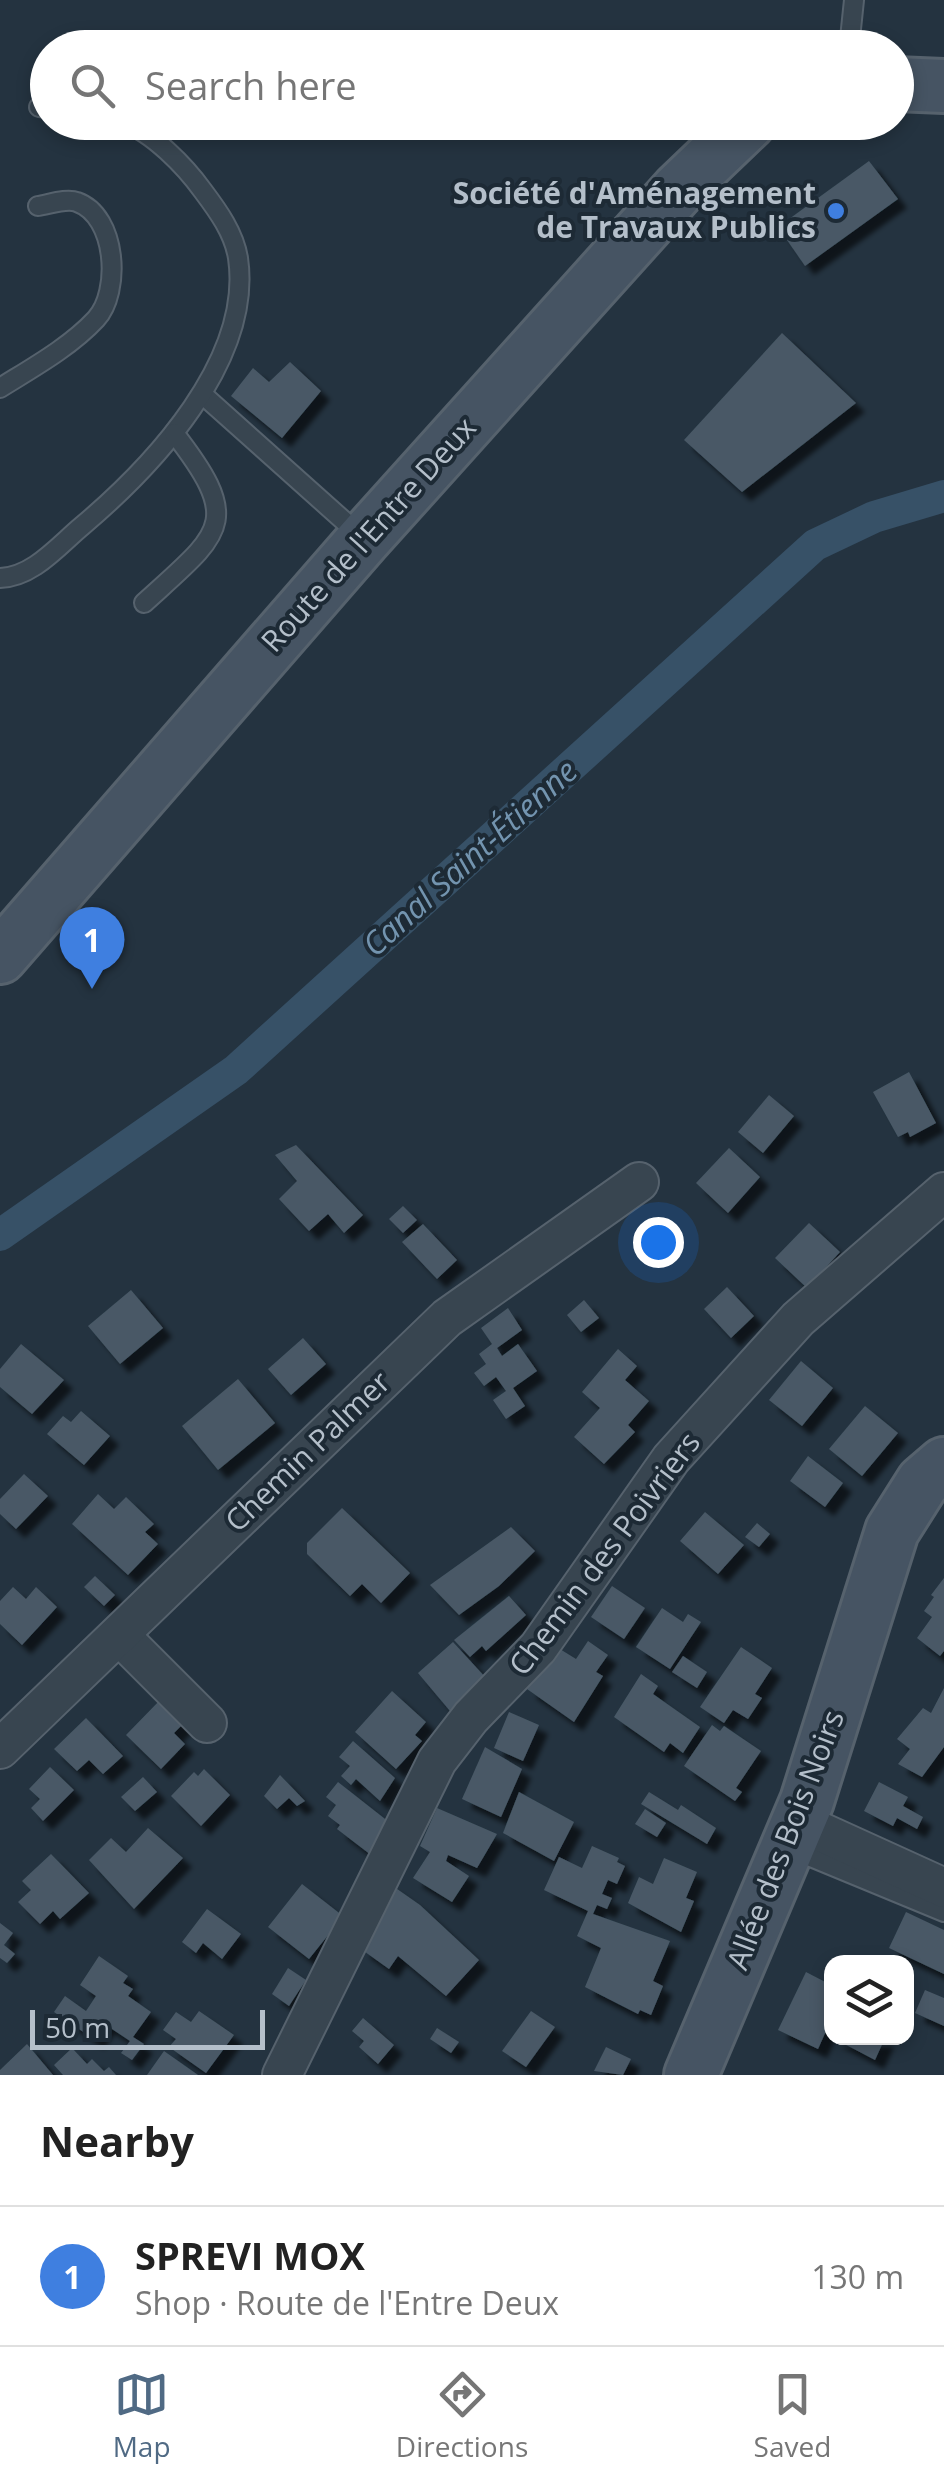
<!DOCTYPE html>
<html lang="en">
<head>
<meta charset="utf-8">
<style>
	:root { --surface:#fff; --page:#f6f6f6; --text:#222; --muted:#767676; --line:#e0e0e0; --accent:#506a84 }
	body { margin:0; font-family:"Open Sans",sans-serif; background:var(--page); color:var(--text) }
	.controls { position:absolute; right:30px; bottom:30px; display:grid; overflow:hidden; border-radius:20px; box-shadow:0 5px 15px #0003 }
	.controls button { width:90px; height:90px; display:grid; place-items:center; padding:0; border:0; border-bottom:2px solid var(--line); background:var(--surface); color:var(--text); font:50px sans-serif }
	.scale { position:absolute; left:30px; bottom:25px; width:235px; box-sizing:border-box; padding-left:10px; border:5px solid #b4bfca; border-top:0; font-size:28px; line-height:35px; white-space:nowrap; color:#b4bfca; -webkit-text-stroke:8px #1d2a35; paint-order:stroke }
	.you { position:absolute; left:658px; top:1242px; width:35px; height:35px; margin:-25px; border:8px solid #fff; border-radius:50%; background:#1a73e8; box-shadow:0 0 0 15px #1a73e833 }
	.badge { display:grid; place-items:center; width:65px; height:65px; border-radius:50%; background:var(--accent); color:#fff; font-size:32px; font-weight:700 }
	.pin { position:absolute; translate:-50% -82px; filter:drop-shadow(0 2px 5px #0008) }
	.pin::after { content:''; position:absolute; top:52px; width:35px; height:30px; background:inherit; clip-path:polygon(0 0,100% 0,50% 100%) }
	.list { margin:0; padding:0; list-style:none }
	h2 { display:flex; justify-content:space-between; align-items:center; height:130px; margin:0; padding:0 40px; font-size:42px }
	h2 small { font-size:32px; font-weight:400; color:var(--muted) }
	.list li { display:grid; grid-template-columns:65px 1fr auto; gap:30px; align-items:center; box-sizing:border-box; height:140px; padding:0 40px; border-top:2px solid var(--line) }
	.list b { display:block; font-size:38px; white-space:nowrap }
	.list p { margin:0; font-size:32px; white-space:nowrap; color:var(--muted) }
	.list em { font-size:32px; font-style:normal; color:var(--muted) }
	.icon { flex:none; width:55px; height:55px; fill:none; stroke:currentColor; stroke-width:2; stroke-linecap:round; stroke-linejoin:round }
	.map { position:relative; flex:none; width:944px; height:2075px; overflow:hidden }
	.search { position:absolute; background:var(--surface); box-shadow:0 5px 15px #0003; left:30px; right:30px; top:30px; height:110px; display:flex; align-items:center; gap:25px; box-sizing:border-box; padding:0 35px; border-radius:55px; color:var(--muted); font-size:38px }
	.sheet { height:270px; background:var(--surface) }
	nav { display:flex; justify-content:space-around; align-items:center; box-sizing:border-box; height:140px; border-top:2px solid var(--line); background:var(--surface); font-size:28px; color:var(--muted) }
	nav a { display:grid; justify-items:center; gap:5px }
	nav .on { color:var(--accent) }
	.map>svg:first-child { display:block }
</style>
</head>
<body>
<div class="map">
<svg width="944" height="2075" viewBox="0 0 944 2075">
	<defs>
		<filter id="shadow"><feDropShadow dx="9" dy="9" stdDeviation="2.5" flood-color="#0009"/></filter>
	</defs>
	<rect width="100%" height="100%" fill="#243340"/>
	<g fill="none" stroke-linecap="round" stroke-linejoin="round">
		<polyline stroke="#375167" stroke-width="32" points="0,1235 236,1070 815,545 874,517 944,496"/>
	</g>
	<g fill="#485966" filter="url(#shadow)">
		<polygon points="869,161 898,199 805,266 778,227"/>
		<polygon points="782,333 856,403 742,492 684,440"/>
		<polygon points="290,362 321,391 282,438 231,396 253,368 269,382"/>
		<polygon points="909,1072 936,1123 910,1137 908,1132 898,1137 873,1092"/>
		<polygon points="769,1095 794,1116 763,1153 738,1132"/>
		<polygon points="296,1145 363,1215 344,1233 328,1214 309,1231 279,1199 297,1181 275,1155"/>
		<polygon points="729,1148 760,1177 728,1213 696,1183"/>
		<polygon points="403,1206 417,1220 403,1233 389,1219"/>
		<polygon points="809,1223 840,1252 807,1288 775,1258"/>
		<polygon points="423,1224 457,1260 437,1279 402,1242"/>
		<polygon points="727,1287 754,1316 731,1338 704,1309"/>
		<polygon points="131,1290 163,1328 120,1364 88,1326"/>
		<polygon points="584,1300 599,1318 581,1332 567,1315"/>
		<polygon points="508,1308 522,1330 497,1348 502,1356 518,1344 537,1371 513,1388 525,1406 506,1419 493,1400 506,1391 496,1377 484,1386 474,1373 486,1364 479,1354 492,1344 481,1328"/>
		<polygon points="303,1338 326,1364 291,1395 268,1369"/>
		<polygon points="21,1344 64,1380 32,1414 0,1387 0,1369"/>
		<polygon points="618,1349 637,1366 625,1380 649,1401 628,1425 635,1432 604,1464 574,1437 600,1408 582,1392"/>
		<polygon points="801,1361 833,1388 802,1426 769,1400"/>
		<polygon points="238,1379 275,1423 218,1470 182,1426"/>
		<polygon points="865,1406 898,1433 862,1476 829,1449"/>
		<polygon points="81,1411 110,1436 84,1465 47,1434 63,1416 71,1422"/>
		<polygon points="808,1456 843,1483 825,1507 790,1481"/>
		<polygon points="24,1474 48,1496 16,1529 0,1514 0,1499"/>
		<polygon points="98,1494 114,1509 126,1497 154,1524 145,1532 158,1544 128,1575 72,1524"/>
		<polygon points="342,1508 410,1573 381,1603 362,1584 350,1596 307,1554 307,1543"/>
		<polygon points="705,1512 744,1545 718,1574 680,1541"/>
		<polygon points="757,1523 770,1534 759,1547 745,1537"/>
		<polygon points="511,1527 535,1551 499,1586 459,1615 430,1585"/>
		<polygon points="95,1576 115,1595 104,1606 84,1587"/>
		<polygon points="944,1578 944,1651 940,1656 917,1638 932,1617 924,1611 934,1597 931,1595"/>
		<polygon points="612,1586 645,1608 624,1639 591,1617"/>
		<polygon points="13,1587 26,1599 36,1587 57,1607 22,1645 0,1624 0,1601"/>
		<polygon points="509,1596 526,1615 486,1651 482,1646 470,1657 454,1640"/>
		<polygon points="662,1608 683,1622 688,1614 701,1622 670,1669 636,1647"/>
		<polygon points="588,1641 608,1655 596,1672 603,1676 574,1722 527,1689 555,1646 576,1659"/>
		<polygon points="453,1642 486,1678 450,1711 418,1673"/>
		<polygon points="741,1647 772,1668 755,1694 762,1698 748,1719 733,1710 724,1723 700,1707"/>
		<polygon points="683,1656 707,1672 697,1688 672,1672"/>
		<polygon points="641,1674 658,1686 653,1694 700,1727 683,1753 670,1743 664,1752 614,1717"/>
		<polygon points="944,1688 944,1747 922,1777 898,1764 910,1749 897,1739 923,1708 931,1713"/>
		<polygon points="392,1691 426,1722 415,1735 422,1741 396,1769 355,1732"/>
		<polygon points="162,1698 185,1722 174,1733 185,1744 161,1769 126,1735"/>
		<polygon points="509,1712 539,1725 523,1761 494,1748"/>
		<polygon points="86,1718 123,1756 103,1774 89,1760 77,1771 54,1749"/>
		<polygon points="712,1725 720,1731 724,1726 761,1751 736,1788 742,1792 735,1801 684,1766"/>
		<polygon points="353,1741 395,1778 380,1801 356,1779 351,1785 341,1776 350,1766 339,1757"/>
		<polygon points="485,1747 522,1769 501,1817 462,1799"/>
		<polygon points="50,1767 74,1790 43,1821 31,1808 40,1799 29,1789"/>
		<polygon points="204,1769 230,1795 201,1826 171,1796 194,1772 198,1776"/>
		<polygon points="280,1775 305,1801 297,1806 289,1798 277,1809 264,1796"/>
		<polygon points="143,1777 157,1792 135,1811 121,1797"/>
		<polygon points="338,1782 394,1826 371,1855 337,1829 340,1825 328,1816 336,1805 326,1797"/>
		<polygon points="879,1782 908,1797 903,1806 923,1817 917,1829 897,1818 893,1826 864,1811"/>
		<polygon points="519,1792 574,1822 554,1861 503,1833"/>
		<polygon points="649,1792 678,1810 681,1805 716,1828 707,1844 641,1804"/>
		<polygon points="437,1808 497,1834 477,1868 448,1855 446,1861 469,1876 452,1902 413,1878 430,1852 420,1846"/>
		<polygon points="645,1809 666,1823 657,1837 635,1824"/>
		<polygon points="148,1828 183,1858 134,1909 89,1860 111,1838 126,1852"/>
		<polygon points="592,1846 619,1858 617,1862 625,1866 617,1884 608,1880 602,1894 612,1898 607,1909 597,1905 593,1914 670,1941 653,1981 663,1986 651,2015 640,2010 638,2014 585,1987 601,1948 577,1936 588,1911 544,1890 559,1857 582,1868"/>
		<polygon points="51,1854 89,1893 60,1919 53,1911 40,1924 18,1902 31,1890 22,1881"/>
		<polygon points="664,1858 697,1872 686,1898 694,1901 681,1932 628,1903 639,1877 653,1884"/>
		<polygon points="302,1884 343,1916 343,1938 333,1929 309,1959 268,1927"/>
		<polygon points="390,1884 420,1905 479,1960 446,1996 398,1956 389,1969 361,1949"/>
		<polygon points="207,1909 241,1934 222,1959 203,1943 196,1953 182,1942"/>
		<polygon points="906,1912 944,1930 944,1974 889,1948"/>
		<polygon points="0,1923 13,1933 4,1945 15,1954 7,1963 0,1958"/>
		<polygon points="99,1956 128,1976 123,1983 133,1989 128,1996 151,2012 133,2037 144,2044 132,2060 121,2053 130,2041 106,2025 95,2040 54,2012 65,1996 86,2011 96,1996 80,1985"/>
		<polygon points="288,1968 306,1980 289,2006 272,1994"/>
		<polygon points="806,1972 831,1985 831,2020 818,2049 778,2030"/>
		<polygon points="925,1990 944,1998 944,2026 915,2013"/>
		<polygon points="199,2011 234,2035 206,2073 169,2047 176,2039 163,2030 176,2012 191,2022"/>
		<polygon points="531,2011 555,2027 526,2067 502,2051"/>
		<polygon points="363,2018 394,2045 378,2064 359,2047 364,2041 352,2031"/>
		<polygon points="437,2028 459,2042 451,2053 430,2039"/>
		<polygon points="833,2038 885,2038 875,2060"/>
		<polygon points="27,2044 53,2075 0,2075 0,2070"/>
		<polygon points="606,2047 631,2059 623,2075 594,2071"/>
		<polygon points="72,2048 87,2064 92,2059 104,2071 109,2067 116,2075 63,2075 54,2065"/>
		<polygon points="164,2051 198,2075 147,2075"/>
	</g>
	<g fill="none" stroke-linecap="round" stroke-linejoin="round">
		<defs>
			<g id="service">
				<polyline points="849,48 854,0"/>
				<polyline points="39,107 48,108"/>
				<path d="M0,388C32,368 70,347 96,319C121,292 117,216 77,202C67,198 50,204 38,206"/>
				<polyline points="202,394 362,537"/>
				<path d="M0,578C33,577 58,546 82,526C153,466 253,360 238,258C234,233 218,211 203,191C185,166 152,132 123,122"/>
				<path d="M144,603C222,532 244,523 174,433"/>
				<polyline points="789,1848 944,1912"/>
			</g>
			<g id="minor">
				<polyline points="119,1635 207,1723"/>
				<polyline points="0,1749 447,1318 639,1182"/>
				<polyline points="799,1822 944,1888"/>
				<polyline points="282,2075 437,1761 471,1717 538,1648 671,1459 798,1319 944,1192"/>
			</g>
			<g id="secondary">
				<polyline points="896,84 944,86"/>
				<polyline points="0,957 364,539 679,189 749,122"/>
				<polyline points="691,2075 807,1801 892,1531 923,1482 944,1464"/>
			</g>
		</defs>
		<use href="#service" stroke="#56626d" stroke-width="22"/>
		<use href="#minor" stroke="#56626d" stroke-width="42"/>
		<use href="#secondary" stroke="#56626d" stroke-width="58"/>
		<use href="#service" stroke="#384550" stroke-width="18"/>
		<use href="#minor" stroke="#384550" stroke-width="38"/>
		<use href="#secondary" stroke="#465463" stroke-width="52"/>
	</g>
	<circle fill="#3f7fe0" stroke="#1d2a35" stroke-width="4" cx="836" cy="211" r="10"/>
	<g text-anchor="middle" stroke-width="8" stroke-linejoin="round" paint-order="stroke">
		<g font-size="30" font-weight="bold" fill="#b4bfca" stroke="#1d2a35" text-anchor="end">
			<text x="816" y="204">Société d'Aménagement<tspan x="816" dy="34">de Travaux Publics</tspan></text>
		</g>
		<g font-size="30" fill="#b4bfca" stroke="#1d2a35">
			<text transform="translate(369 535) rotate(-48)" y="10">Route de l'Entre Deux</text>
			<text transform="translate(308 1452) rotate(-44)" y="10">Chemin Palmer</text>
			<text transform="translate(605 1554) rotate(-53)" y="10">Chemin des Poivriers</text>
			<text transform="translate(786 1840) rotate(-69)" y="10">Allée des Bois Noirs</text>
		</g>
		<g font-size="32" font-style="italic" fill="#7394af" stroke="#1d2a35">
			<text transform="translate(470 858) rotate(-42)" y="11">Canal Saint-Étienne</text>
		</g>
	</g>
</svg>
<div class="controls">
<button><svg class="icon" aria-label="layers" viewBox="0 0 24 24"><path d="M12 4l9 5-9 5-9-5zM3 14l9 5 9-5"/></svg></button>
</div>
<div class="scale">50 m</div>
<div class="you"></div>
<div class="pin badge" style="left:92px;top:989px;background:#3f7fe0">1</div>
<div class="search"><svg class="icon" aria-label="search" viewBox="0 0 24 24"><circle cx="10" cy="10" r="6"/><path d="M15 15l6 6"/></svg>Search here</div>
</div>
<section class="sheet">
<h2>Nearby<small></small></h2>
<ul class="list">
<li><span class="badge" style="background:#3f7fe0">1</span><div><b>SPREVI MOX</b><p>Shop · Route de l'Entre Deux</p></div><em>130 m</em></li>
</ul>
</section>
<nav>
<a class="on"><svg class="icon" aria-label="map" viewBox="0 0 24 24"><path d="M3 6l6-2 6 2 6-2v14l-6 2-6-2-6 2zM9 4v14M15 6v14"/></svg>Map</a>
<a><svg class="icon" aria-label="directions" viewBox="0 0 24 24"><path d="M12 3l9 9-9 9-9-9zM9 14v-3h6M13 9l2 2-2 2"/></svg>Directions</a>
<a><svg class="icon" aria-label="saved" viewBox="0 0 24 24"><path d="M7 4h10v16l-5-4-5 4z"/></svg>Saved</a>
</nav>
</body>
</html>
